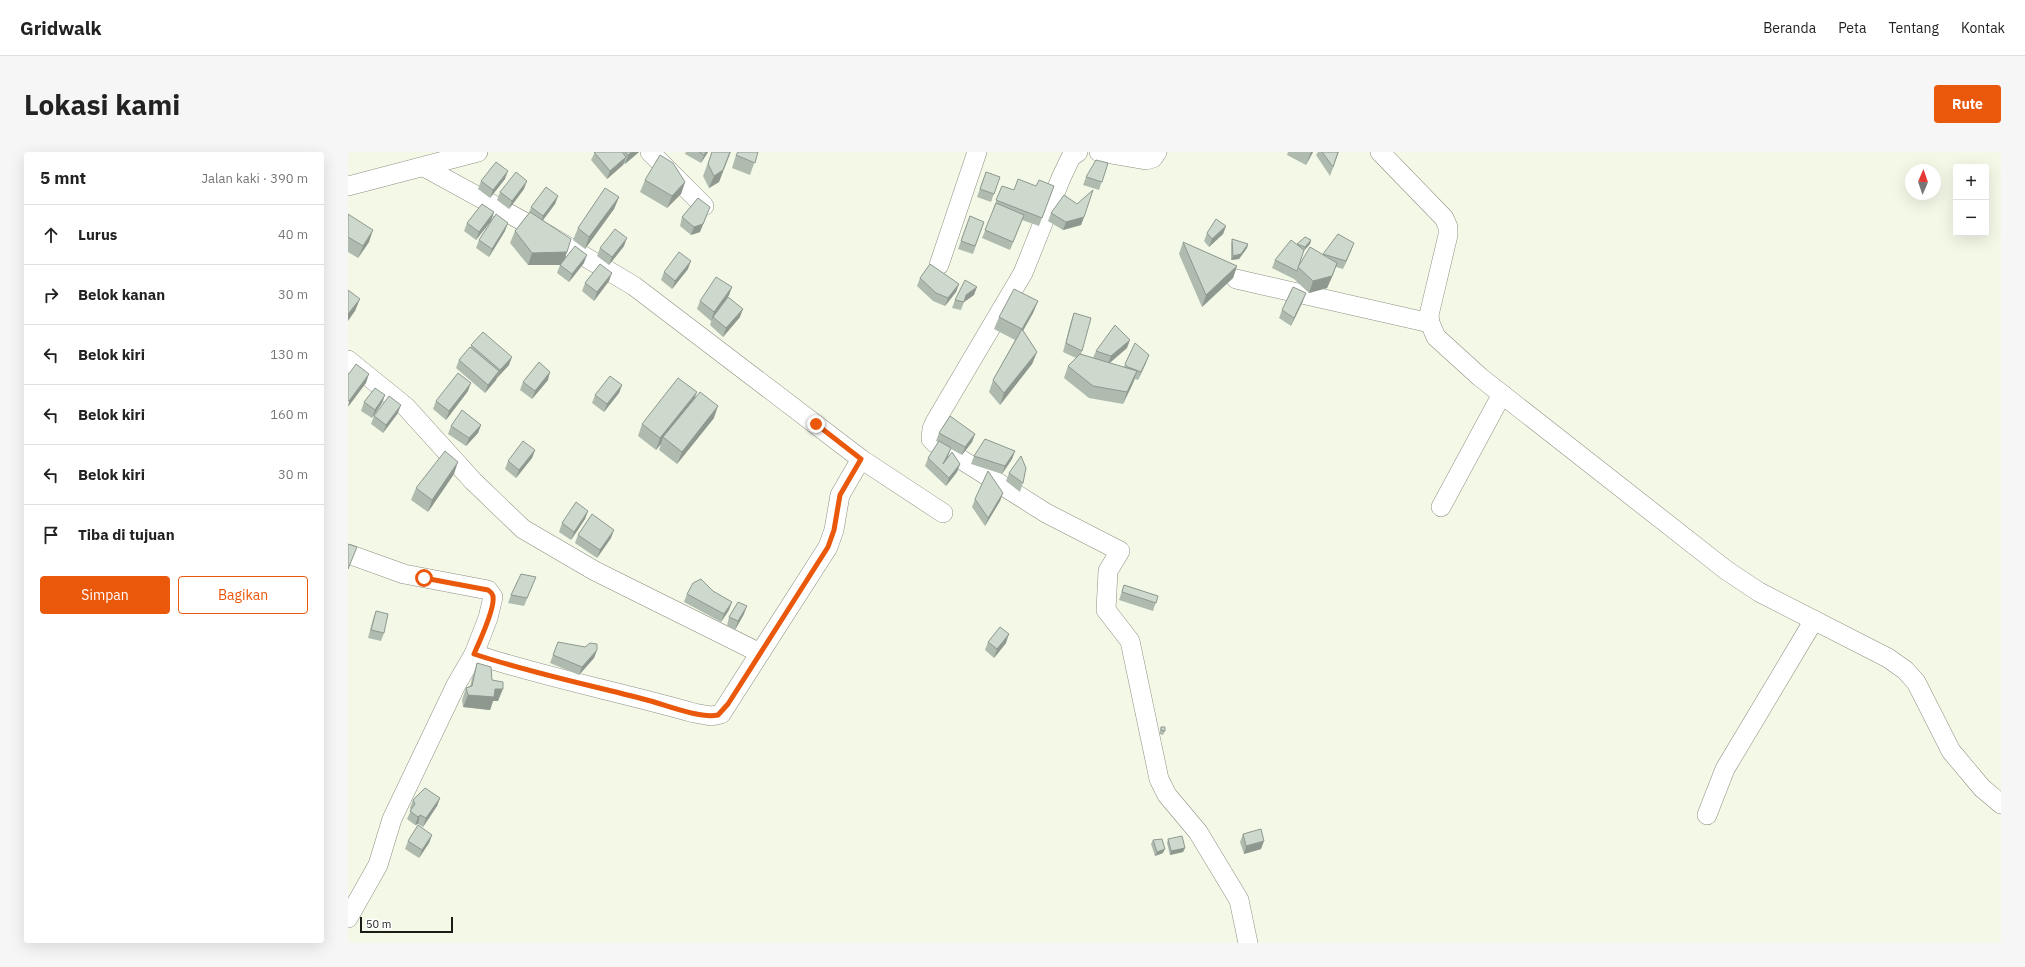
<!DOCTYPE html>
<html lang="id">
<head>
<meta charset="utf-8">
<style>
	:root { --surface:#fff; --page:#f6f6f6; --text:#222; --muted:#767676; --line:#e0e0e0; --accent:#ea580c }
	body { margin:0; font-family:"IBM Plex Sans",sans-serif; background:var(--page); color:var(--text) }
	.controls { position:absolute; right:12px; top:12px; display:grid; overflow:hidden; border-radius:4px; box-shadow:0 4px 16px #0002 }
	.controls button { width:36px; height:36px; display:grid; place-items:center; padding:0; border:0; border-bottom:1px solid var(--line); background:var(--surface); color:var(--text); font:20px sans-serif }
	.compass { position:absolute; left:1557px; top:12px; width:36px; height:36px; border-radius:50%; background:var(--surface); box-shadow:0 4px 16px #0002; rotate:2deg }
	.scale { position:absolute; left:12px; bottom:10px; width:93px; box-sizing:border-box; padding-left:4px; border:2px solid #1b1c16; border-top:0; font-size:11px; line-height:14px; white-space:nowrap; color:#1b1c16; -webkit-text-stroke:3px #fff; paint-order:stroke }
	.stop { position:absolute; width:12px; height:12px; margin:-9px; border:3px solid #ea580c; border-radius:50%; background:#fff }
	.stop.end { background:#ea580c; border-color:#fff; box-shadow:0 1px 4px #0008 }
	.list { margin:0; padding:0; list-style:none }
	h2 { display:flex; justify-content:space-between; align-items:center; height:52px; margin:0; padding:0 16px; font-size:17px }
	h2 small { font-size:13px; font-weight:400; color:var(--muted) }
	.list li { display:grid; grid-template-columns:26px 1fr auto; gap:12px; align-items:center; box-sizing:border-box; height:60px; padding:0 16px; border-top:1px solid var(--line) }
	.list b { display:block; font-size:15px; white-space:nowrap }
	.list em { font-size:13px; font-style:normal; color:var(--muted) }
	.actions { display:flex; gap:8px; padding:12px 16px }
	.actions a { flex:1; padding:9px 0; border:1px solid var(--accent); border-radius:4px; text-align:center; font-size:14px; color:var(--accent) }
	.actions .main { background:var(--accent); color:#fff }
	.icon { flex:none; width:22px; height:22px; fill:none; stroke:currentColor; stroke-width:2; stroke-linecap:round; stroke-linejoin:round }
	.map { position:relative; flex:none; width:1653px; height:791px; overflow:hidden; border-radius:4px }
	header { display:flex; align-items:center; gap:24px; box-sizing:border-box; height:56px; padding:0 20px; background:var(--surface); border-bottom:1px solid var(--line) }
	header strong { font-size:19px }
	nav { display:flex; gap:22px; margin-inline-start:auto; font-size:14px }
	.intro { display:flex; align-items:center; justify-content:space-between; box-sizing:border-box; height:96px; padding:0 24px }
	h1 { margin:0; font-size:28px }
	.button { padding:10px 18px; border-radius:4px; background:var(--accent); color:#fff; font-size:14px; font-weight:700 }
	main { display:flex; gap:24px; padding:0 24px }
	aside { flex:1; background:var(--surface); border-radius:4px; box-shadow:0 4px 16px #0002 }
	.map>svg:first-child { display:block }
</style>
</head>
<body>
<header>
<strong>Gridwalk</strong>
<nav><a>Beranda</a><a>Peta</a><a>Tentang</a><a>Kontak</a></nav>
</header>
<div class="intro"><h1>Lokasi kami</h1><a class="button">Rute</a></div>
<main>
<aside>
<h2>5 mnt<small>Jalan kaki · 390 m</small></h2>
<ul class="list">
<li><svg class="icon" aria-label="ahead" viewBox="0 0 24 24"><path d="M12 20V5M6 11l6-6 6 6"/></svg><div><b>Lurus</b></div><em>40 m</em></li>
<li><svg class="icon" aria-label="right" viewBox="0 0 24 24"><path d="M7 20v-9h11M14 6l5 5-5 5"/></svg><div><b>Belok kanan</b></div><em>30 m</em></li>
<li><svg class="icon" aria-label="left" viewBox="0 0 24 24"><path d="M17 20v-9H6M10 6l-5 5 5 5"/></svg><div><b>Belok kiri</b></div><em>130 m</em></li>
<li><svg class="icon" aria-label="left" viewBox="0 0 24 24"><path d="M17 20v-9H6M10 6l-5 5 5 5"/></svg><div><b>Belok kiri</b></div><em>160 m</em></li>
<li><svg class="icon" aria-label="left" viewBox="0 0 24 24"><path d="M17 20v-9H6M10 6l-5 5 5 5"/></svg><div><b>Belok kiri</b></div><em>30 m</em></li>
<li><svg class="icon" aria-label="arrive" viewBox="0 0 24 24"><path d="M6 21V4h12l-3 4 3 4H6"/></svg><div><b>Tiba di tujuan</b></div></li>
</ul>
<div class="actions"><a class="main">Simpan</a><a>Bagikan</a></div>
</aside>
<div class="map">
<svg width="1653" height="791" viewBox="0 0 1653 791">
	<rect width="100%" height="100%" fill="#f4f8e7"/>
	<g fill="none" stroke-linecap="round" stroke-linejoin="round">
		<defs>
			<g id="minor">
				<polyline points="302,0 356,54"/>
				<polyline points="730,0 723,5 713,26 675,121 587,270 584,277 583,287 587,291 698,361 772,399 760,419 758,458 782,489 811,627 819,643 850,680 891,748 900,791"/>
				<polyline points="751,0 798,8 805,6 809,0"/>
				<polyline points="1032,0 1096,66 1100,75 1100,83 1081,163 1082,171 1088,185 1132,225 1378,418 1411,440 1540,506 1557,518 1568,530 1603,599 1634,636 1653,652"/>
				<path d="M76,15L202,84L286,134L513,307L492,343L486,378L480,395L373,562L363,564L346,561C273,540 198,526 126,502"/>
				<polyline points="0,34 130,0"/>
				<polyline points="591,113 629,0"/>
				<polyline points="888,127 1082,171"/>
				<polyline points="0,208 58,255 125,329 175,377 247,419 412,501"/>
				<polyline points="513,307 595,361"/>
				<polyline points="1093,355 1154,242"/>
				<polyline points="0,402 56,422 140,438 145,445 140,466 126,502 108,533 44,667 30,713 0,766"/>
				<polyline points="1359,663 1377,617 1466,468"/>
			</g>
		</defs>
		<use href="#minor" stroke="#8c8f80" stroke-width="20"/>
		<use href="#minor" stroke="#fff" stroke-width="19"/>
	</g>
	<g fill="#afbbaf">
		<polygon points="247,0 291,0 277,12 276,11 275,13 259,27 243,8"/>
		<polygon points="338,0 360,0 353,11 337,2"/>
		<polygon points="364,0 383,0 371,30 361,36 355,24"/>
		<polygon points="410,0 402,23 384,16 388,3"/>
		<polygon points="940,0 965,0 958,13 939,3"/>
		<polygon points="970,0 991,0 982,24 968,3"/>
		<polygon points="760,11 751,38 735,33 738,25"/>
		<polygon points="638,20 652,25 643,50 629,45"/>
		<polygon points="157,27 142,46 130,37 133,29"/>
		<polygon points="297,28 337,30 333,42 319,56 292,40"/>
		<polygon points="654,34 666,38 688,34 706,34 691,74 674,68 662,98 634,86 646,57 645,57"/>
		<polygon points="176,37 161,57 149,48 152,40"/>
		<polygon points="210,44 207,52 195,68 217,107 236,111 221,130 209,121 212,113 180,113 162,91 167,79 181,61 183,55"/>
		<polygon points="271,45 266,57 237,97 225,88 230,76"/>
		<polygon points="350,46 352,80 343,83 332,74 334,65"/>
		<polygon points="146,60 143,69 128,88 116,79 119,71"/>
		<polygon points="703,61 736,65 733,73 715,78 700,69"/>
		<polygon points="0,62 21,90 10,106 0,100"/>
		<polygon points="622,64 636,70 625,102 610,97"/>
		<polygon points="878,74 875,82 861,95 856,89 859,81"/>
		<polygon points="157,79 141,105 128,96 131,88"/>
		<polygon points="884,87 900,92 899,96 891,107 883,108 883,92"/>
		<polygon points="963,88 962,92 955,99 950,115 975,102 1003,99 995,117 988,115 979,136 961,141 946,127 924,116 927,108 949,93 949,92"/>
		<polygon points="835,90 889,114 885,126 854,155 831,102"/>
		<polygon points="276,94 261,113 249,104 252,96"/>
		<polygon points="340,117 324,137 313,128 316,120"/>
		<polygon points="572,126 611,132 608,140 597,154 585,149 569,134"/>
		<polygon points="261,129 246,149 234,139 237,131"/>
		<polygon points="384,135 381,143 370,158 392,165 375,185 362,173 364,166 363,169 349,157 352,149"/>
		<polygon points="626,143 616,150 613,158 604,156 607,148"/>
		<polygon points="690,149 685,161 675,179 689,200 684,212 652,253 641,240 645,228 667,188 646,177 651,165"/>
		<polygon points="955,149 943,174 931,166 934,158"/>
		<polygon points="726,161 734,199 733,202 745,206 748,199 779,196 762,211 776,215 777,212 798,211 790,228 787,227 775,252 741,246 716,226 720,214 728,206 715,200 723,169"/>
		<polygon points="123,193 161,213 149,226 148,228 137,241 108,216 111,208 123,195"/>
		<polygon points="200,228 184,247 172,238 175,230"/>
		<polygon points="274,233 271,241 256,260 244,251 247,243"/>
		<polygon points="120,239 98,268 85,257 88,249"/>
		<polygon points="37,243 34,251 24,266 13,259 16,250"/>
		<polygon points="346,247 366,266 329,312 311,298 313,292 308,298 290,284 294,272"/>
		<polygon points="50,261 35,281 23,272 26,264"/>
		<polygon points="133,273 130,281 118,294 100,282 103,274"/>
		<polygon points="591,281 627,282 624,290 614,303 603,297 600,304 612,312 609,320 598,334 577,314 580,306 590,290 588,289"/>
		<polygon points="187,298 184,306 168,326 157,317 160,309"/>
		<polygon points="667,299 664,307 654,322 623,312 626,304"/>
		<polygon points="661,321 675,331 672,340 658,329"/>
		<polygon points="106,322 80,360 63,348 68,336"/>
		<polygon points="655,341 652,349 637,374 624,355 627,347"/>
		<polygon points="240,359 237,367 223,388 211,380 214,371"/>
		<polygon points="230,383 263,386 249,406 227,391"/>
		<polygon points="185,433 176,454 160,451 163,443"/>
		<polygon points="776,433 810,444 805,459 771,448"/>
		<polygon points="339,442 381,458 373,470 336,450"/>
		<polygon points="28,459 36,481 33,489 20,486 25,467"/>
		<polygon points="396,462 387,478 379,474 381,465"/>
		<polygon points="640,490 658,491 646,506 637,498"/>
		<polygon points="237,495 249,498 246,506 231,523 202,511 205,503"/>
		<polygon points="129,511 144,528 150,549 145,549 142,558 115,555 114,548 118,536 122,534 125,523"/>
		<polygon points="813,575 817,579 815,583 811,582"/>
		<polygon points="92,646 89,654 75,675 70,672 67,673 59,667 63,658 62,656 65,648"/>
		<polygon points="895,682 913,697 896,702 892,690"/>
		<polygon points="84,683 81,691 71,706 57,697 60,689"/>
		<polygon points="820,687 837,696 835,700 822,703 819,691"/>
		<polygon points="805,688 815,701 807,704 803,692"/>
	</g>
	<g fill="#8f988f">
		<polygon points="284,0 291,0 277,12 280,3"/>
		<polygon points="358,0 360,0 353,11 356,3"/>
		<polygon points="382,0 371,30 361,36 366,24"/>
		<polygon points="963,0 965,0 958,13"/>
		<polygon points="278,5 275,13 259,27 262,19"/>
		<polygon points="160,19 157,27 142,46 145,38"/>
		<polygon points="179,29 176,37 161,57 164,49"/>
		<polygon points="337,30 333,42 319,56 324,44"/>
		<polygon points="210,44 207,52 192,72 195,64"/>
		<polygon points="271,45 266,57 237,97 241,85"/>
		<polygon points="146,60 143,69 128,88 131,80"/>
		<polygon points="359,63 352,80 343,83 346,75"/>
		<polygon points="676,63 673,71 662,98 665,90"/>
		<polygon points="736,65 733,73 715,78 718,70"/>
		<polygon points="160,71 157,79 141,105 144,97"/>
		<polygon points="878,74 875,82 861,95 864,87"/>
		<polygon points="25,78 21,90 10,106 15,94"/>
		<polygon points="279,86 276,94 261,113 264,105"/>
		<polygon points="963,88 962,92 956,99 957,95"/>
		<polygon points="1006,91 1003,99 995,117 998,109"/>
		<polygon points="900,92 899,96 891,107 883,108 885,104"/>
		<polygon points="219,100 215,113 180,113 184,101"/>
		<polygon points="239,103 236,111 221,130 224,122"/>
		<polygon points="343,109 340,117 324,137 327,129"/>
		<polygon points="989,111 985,123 979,136 961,141 965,129"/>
		<polygon points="889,114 885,126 854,155 858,143"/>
		<polygon points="264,121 261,129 246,149 249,140"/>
		<polygon points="611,132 608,140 597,154 600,146"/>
		<polygon points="384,135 381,143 363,169 366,160"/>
		<polygon points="629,135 626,143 616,150 618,143"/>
		<polygon points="958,141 955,149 943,174 946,166"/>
		<polygon points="12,147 7,159 0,169 0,162"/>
		<polygon points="690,149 685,161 669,189 674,177"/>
		<polygon points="395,157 392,165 375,185 378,176"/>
		<polygon points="782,188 779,196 760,212 763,204"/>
		<polygon points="689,200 684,212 652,253 656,241"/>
		<polygon points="801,203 798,211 790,228 793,220"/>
		<polygon points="164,205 161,213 149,226 152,218"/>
		<polygon points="151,219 148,228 137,241 140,233"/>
		<polygon points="789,219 785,231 775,252 779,240"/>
		<polygon points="202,220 200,228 184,247 187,239"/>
		<polygon points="21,222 18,231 0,255 1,249"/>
		<polygon points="123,231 120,239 98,268 101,259"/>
		<polygon points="274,233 271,241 256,260 259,252"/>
		<polygon points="349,240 344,253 315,285 313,292 308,298 312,286"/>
		<polygon points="37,243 34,251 24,266 27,258"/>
		<polygon points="53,253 50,261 35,281 38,273"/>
		<polygon points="370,254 366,266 329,312 334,300"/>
		<polygon points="133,273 130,281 118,294 121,286"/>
		<polygon points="627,282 624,290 614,303 617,295"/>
		<polygon points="603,296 600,304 595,312"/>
		<polygon points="187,298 184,306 168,326 171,318"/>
		<polygon points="667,299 664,307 654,322 657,314"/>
		<polygon points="110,310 106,322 80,360 84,348"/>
		<polygon points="612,312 609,320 598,334 601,326"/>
		<polygon points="655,341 652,349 637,374 640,366"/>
		<polygon points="240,359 237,367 223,388 226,380"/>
		<polygon points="266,378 263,386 249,406 252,398"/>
		<polygon points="384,450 381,458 373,470 376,462"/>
		<polygon points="399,454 396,462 387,478 390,469"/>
		<polygon points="661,482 658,491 646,506 649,497"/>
		<polygon points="249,498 246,506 231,523 234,515"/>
		<polygon points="147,537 155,537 150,549 145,549 142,558 115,555 120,543"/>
		<polygon points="92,646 89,654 75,675 78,666"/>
		<polygon points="72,663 70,672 67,673 70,665"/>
		<polygon points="84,683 81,691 71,706 74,698"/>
		<polygon points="916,689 913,697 896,702 898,694"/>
		<polygon points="837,696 835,700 822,703 823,699"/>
		<polygon points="817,697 815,701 807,704 809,700"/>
	</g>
	<g fill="#ccd9cc" stroke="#8f988f">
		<polygon points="246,0 274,0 278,5 262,19"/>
		<polygon points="277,0 284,0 280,3"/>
		<polygon points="351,0 358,0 356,3"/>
		<polygon points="364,0 382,0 375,18 366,24 360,12"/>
		<polygon points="390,0 410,0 407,11 388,3"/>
		<polygon points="974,0 990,0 985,15"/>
		<polygon points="312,3 325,11 337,30 324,44 297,28"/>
		<polygon points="748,8 760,11 754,30 738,25"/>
		<polygon points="148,10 160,19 145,38 133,29"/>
		<polygon points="168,20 179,29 164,49 152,40"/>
		<polygon points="638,20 652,25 646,42 632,37"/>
		<polygon points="670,27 688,34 691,28 706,34 694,66 648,48 654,34 666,38"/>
		<polygon points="198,35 210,44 195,64 183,55"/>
		<polygon points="257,36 271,45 241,85 230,76"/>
		<polygon points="745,38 736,65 718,70 703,61 716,43 729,52"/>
		<polygon points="350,46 362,55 355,72 346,75 334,65"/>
		<polygon points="648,51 676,63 665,90 637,78"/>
		<polygon points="134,52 146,60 131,80 119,71"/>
		<polygon points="182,60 223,87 219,100 184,101 167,79"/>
		<polygon points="0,62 25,78 15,94 0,85"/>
		<polygon points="148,62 160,71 144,97 131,88"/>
		<polygon points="622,64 636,70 627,94 613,89"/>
		<polygon points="868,67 878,74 864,87 859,81"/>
		<polygon points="267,77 279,86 264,105 252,96"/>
		<polygon points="990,82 1006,91 998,109 975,102"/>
		<polygon points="957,85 963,88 957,95 949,92"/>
		<polygon points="884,87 900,92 893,102 885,104"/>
		<polygon points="943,88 956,98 949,119 927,108"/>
		<polygon points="835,90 889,114 858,143"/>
		<polygon points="227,94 239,103 224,122 212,113"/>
		<polygon points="962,95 989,111 984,124 965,129 950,115"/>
		<polygon points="331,100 343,109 327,129 316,120"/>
		<polygon points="252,112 264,121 249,140 237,131"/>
		<polygon points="582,112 611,132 600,146 588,141 572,126"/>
		<polygon points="368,125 384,135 366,160 352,149"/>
		<polygon points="617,128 629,135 618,143 616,150 607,148"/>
		<polygon points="945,135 958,141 946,166 934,158"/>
		<polygon points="666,137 690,149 674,177 651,165"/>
		<polygon points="0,138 12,147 0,162"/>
		<polygon points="380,145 395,157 378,176 365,165"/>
		<polygon points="726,161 743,166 734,199 718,191"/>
		<polygon points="767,173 782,188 763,204 748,199"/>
		<polygon points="674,177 689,200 656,241 645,228"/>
		<polygon points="135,180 164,205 152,218 123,193"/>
		<polygon points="787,191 801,203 793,220 780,215 777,212"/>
		<polygon points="122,195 151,219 140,233 111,208"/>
		<polygon points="732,202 789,219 779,240 745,234 720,214"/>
		<polygon points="191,210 202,220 187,239 175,230"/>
		<polygon points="8,212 21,222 1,249 0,248 0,223"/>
		<polygon points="110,221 123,231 101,259 88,249"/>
		<polygon points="262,224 274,233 259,252 247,243"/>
		<polygon points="330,226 349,240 312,286 294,272"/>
		<polygon points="27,236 37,243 27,258 16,250"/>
		<polygon points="352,240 370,254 334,300 315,285"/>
		<polygon points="41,244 53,253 38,273 26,264"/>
		<polygon points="114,258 133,273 121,286 103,274"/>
		<polygon points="602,264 627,282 617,295 591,281"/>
		<polygon points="637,287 667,299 657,314 626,304"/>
		<polygon points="175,289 187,298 171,318 160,309"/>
		<polygon points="591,289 603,296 595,312 604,300 612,312 601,326 580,306"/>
		<polygon points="97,299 110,310 84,348 68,336"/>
		<polygon points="673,304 678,316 675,331 661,321"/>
		<polygon points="640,319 655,341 640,366 627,347"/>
		<polygon points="228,350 240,359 226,380 214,371"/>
		<polygon points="244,362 266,378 252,398 230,383"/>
		<polygon points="0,392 9,395 0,417"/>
		<polygon points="173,422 188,425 179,446 163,443"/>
		<polygon points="353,427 365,439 384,450 376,462 339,442 345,431"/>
		<polygon points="776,433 810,444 808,451 774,440"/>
		<polygon points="390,450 399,454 390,469 381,465"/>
		<polygon points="28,459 40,462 36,481 23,478"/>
		<polygon points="652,475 661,482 649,497 640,490"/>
		<polygon points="210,490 237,495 242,491 249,492 249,498 234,515 205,503"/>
		<polygon points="129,511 143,515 144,528 155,530 155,537 147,537 146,545 120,543 118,536 124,534"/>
		<polygon points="813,575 817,575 817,579 813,578"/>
		<polygon points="77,636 92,646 78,666 72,663 70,665 62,659 67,652 65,648"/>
		<polygon points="70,673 84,683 74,698 60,689"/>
		<polygon points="913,677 916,689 898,694 895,682"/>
		<polygon points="834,684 837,696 823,699 820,687"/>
		<polygon points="814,687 817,697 809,700 805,688"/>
	</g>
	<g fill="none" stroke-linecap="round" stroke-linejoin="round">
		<path stroke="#ea580c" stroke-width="5" d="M76,426L140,438C143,440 145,442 145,445C147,456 131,491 126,502C183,521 242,533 299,548C318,553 352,567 370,563L380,552L480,395L486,378L492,343L513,307L468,272"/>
	</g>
</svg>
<div class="controls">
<button>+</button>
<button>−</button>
</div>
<svg class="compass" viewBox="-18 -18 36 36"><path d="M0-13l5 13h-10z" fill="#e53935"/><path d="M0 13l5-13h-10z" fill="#767676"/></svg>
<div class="scale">50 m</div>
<div class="stop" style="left:76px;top:426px"></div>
<div class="stop end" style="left:468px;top:272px"></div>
</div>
</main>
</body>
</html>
